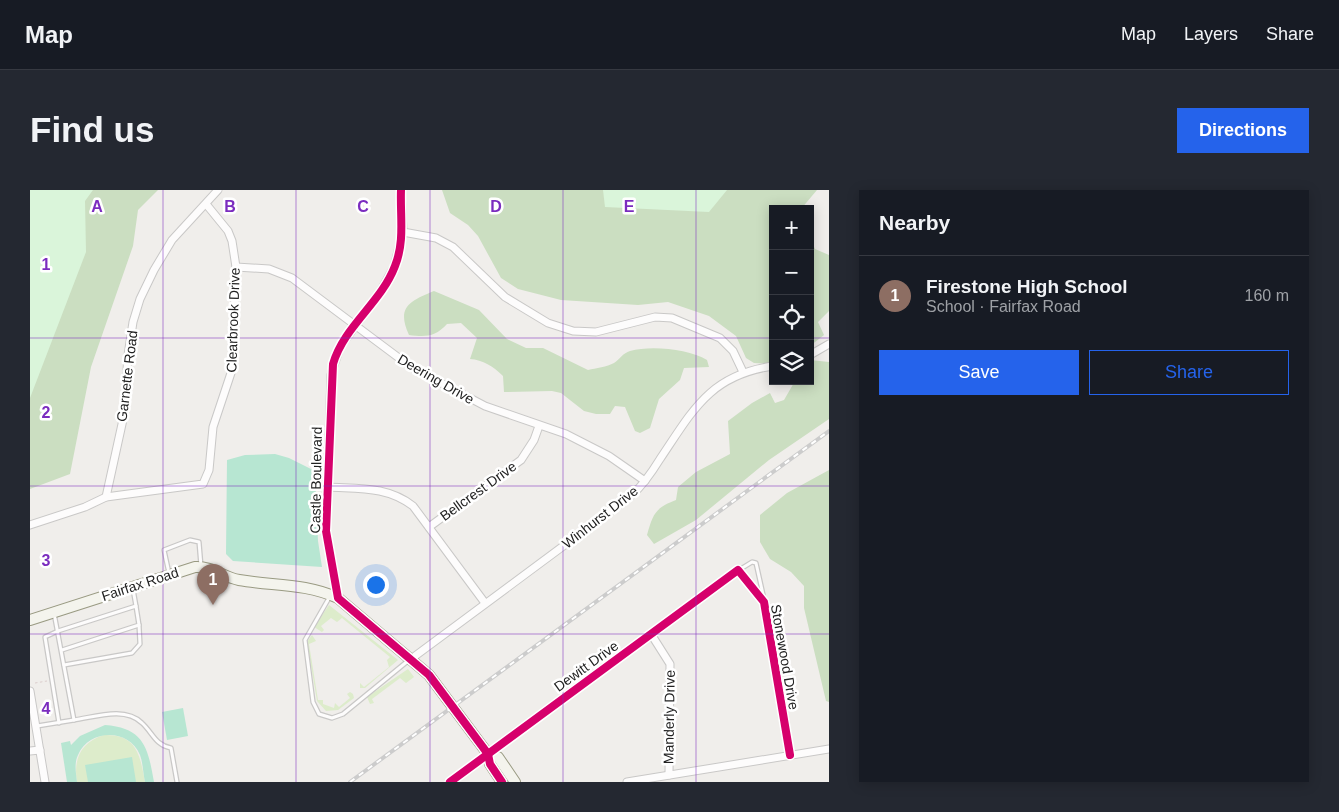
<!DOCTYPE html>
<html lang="en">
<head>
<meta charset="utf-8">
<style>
	:root { --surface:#171b24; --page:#242831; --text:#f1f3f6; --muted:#9ea1a6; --line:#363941; --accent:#2563eb }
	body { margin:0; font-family:Arial,sans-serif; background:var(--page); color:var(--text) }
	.controls { position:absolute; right:15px; top:15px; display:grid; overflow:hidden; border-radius:0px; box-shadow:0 2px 12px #0003 }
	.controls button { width:45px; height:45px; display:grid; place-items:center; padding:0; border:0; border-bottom:1px solid var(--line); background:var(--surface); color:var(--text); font:25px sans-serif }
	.you { position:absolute; left:345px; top:394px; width:18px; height:18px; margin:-12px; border:4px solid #fff; border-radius:50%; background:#1a73e8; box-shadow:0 0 0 8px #1a73e833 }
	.badge { display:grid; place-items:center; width:32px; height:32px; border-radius:50%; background:var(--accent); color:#fff; font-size:16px; font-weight:700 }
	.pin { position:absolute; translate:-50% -41px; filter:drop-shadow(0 1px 2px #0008) }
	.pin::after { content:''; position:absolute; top:26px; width:18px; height:15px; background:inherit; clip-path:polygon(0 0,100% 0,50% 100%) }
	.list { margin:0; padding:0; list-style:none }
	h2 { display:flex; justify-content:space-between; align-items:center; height:65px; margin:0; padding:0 20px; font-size:21px }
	h2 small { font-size:16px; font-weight:400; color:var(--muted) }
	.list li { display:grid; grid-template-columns:32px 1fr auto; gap:15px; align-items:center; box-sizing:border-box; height:80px; padding:0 20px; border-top:1px solid var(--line) }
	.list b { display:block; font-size:19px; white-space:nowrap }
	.list p { margin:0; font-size:16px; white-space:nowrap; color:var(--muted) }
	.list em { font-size:16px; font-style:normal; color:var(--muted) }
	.actions { display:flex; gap:10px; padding:15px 20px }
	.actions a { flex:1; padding:11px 0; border:1px solid var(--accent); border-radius:0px; text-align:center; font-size:18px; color:var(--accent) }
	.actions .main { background:var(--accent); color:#fff }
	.icon { flex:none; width:28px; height:28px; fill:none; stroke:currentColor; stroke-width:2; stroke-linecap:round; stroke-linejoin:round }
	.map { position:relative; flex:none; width:799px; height:592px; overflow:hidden; border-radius:0px }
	header { display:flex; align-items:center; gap:30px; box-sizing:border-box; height:70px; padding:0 25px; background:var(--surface); border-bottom:1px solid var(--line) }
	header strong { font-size:24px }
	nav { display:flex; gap:28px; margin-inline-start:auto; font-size:18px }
	.intro { display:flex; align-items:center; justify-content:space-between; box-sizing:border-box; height:120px; padding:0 30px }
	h1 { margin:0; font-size:35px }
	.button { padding:12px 22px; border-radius:0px; background:var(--accent); color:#fff; font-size:18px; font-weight:700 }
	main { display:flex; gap:30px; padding:0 30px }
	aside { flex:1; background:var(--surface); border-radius:0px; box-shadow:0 2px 12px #0003 }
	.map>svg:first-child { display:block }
</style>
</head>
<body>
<header>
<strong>Map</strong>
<nav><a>Map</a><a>Layers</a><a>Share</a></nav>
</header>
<div class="intro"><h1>Find us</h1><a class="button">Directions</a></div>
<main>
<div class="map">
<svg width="799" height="592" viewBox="0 0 799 592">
	<rect width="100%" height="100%" fill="#f0eeeb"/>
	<g fill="#ddeccb">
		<polygon points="299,415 368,470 335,498 330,498 330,493 334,497 359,477 357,470 360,467 312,428 307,432 301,428 291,436 294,440 292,442 284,437"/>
		<polygon points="282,445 286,451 279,454 288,510 293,510 293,514 304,518 305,513 309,517 320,508 317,504 320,502 323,504 324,508 308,520 296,521 287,511 277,452"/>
		<polygon points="378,479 384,487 376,493 370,488 342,509 344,513 340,514 337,507"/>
		<path d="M74,545C107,544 110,565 115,592H47C43,569 51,552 74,545Z"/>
	</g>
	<g fill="#cbdec1">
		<polygon points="0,0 128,0 108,20 103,56 61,177 40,284 0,299"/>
		<polygon points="412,0 787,0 771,19 743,19 742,174 724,173 716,168 706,146 679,126 638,112 608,115 531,110 488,99 471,88 448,46 438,35 420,23"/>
		<polygon points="780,48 785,59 799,65 799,121 788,132 794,145 780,156"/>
		<path d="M404,101L449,120L477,149L496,158H513L558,180C566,178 577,177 584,173C590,169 593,163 600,161C621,155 659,159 677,170L679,177L654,178L650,190L629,209L620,238L610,243L605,241L595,217L585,216L580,224H566L554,221L531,203L522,201L474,202L473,186C463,176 453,170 440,169L447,148L431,133L417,134C405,147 396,147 379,145C366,117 380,111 404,101Z"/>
		<path d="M780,170L799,172V229L739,270L666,330L624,354L617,345C623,324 625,318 646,310L648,297L666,282L700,264L698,231L722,213L740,203L745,213L754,210L765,191H780Z"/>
		<polygon points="799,280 799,512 796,511 774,418 774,396 761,382 740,369 730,352 730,325 757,303"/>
	</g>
	<g fill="#daf5da">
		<polygon points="0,0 63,0 55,11 56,62 0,208"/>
		<polygon points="573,0 697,0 679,22 575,17"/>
	</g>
	<g fill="#b7e6d2">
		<polygon points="245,264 259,268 285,281 288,351 292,377 203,371 196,364 197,270 215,265"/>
		<polygon points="153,518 158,546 137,550 132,522"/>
		<path d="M75,535C115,538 118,559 124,592H115C113,583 113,573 110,565C99,538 59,539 48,565C44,573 46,583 47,592H37L31,553L40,551L41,555L50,546Z"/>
		<polygon points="102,567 106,592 58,592 55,575"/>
	</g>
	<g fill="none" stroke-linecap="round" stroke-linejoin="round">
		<defs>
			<g id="lane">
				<polyline points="709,380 722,372 726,373 734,409"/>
				<polyline points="139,383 134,360 160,350 169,352 171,376"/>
				<polyline points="103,399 106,416"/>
				<polyline points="299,408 275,450 283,512 289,524 302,528 313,524 379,470"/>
				<polyline points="34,475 102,463 110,454 109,435"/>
				<path d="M44,530C65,527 95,516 112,533C123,543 125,555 141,558L147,592"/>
				<polyline points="29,533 15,447 28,441 106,416 109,435 32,460"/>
				<polyline points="7,536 44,530 24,423"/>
			</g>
			<g id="street">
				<polyline points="373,42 406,48 423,57 475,107 518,133 543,141 566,142 625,127 642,128 690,148 703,161 713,182"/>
				<polyline points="206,77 239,79 262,88 381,177 455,216 536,244 579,266 615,291"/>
				<polyline points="780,165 799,154"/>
				<path d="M298,297C329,299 357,296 383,316L455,413"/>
				<polyline points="76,307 94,225 98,165 103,132 110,109 124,80 142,50 188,0"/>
				<polyline points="0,335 55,317 76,307 173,294 179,280 183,237 202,180 206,77 202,51 198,41 176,14"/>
				<polyline points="399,337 491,270 504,250 509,236"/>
				<polyline points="308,408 296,341 301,185 310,157 350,102 364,77 373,42 371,0"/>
				<polyline points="621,444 640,474 639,585"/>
				<path d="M381,469L602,305C613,295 622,282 630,269C663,220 680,185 743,176"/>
				<polyline points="0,501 15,592"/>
				<polyline points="0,561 10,560"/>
				<polyline points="420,592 708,380 734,412 760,565"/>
				<polyline points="597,592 799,559"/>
			</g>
			<g id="secondary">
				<path d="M0,430L165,377C182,376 193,387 209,390C243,396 275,393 308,408L399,485L458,564L460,574L472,592"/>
				<polyline points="458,564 468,567 485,592"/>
			</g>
		</defs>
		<use href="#lane" stroke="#c9c8c7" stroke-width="5.5"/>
		<use href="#street" stroke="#c9c8c7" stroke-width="9"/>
		<use href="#secondary" stroke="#999a82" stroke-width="12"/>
		<polyline stroke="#dccecd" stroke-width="1" stroke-dasharray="2.5 2.5" stroke-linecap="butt" points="5,493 17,491"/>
		<use href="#lane" stroke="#fdfcfc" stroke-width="3"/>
		<use href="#street" stroke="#fdfcfc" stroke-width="7"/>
		<use href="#secondary" stroke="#f4f4ed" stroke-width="10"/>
		<defs>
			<polyline id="rail" points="320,592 799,241"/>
		</defs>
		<use href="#rail" stroke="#ccc" stroke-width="4"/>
		<use href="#rail" stroke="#fff" stroke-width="2" stroke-dasharray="5.5" stroke-linecap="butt"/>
		<defs>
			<g id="cycleway">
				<path d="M371,0C370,27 375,51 365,76C351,113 314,136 303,174L296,341L308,408L399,485L458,564L460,574L472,592"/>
				<polyline points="420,592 708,380 734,412 760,565"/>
			</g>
		</defs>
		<use href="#cycleway" stroke="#fff" stroke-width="11"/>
		<use href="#cycleway" stroke="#d6006c" stroke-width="8"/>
	</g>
	<path fill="none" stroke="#7b2cbf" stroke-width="1" stroke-opacity="0.55" d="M133,0V592M266,0V592M400,0V592M533,0V592M666,0V592M0,148H743M780,148H799M0,296H799M0,444H799"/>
	<g text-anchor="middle" stroke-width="5" stroke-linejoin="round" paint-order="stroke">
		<g font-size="14" fill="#222" stroke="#fff">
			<text transform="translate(203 130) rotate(-88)" y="5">Clearbrook Drive</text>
			<text transform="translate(97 186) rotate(-83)" y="5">Garnette Road</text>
			<text transform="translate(406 189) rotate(30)" y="5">Deering Drive</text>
			<text transform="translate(286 290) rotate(-89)" y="5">Castle Boulevard</text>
			<text transform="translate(448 301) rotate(-36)" y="5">Bellcrest Drive</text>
			<text transform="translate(570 327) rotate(-38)" y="5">Winhurst Drive</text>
			<text transform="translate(110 394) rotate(-18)" y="5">Fairfax Road</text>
			<text transform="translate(755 467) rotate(80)" y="5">Stonewood Drive</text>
			<text transform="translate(556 476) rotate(-36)" y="5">Dewitt Drive</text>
			<text transform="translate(639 527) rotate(-89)" y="5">Manderly Drive</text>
		</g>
	</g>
	<g font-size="16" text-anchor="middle" font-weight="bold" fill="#7b2cbf" stroke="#fff" stroke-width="5" stroke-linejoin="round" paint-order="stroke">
		<text x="67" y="22">A</text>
		<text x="200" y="22">B</text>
		<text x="333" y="22">C</text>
		<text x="466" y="22">D</text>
		<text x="599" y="22">E</text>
		<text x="16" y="80">1</text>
		<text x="16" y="228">2</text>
		<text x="16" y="376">3</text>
		<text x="16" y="524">4</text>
	</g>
</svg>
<div class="controls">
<button>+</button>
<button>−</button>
<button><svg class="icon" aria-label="locate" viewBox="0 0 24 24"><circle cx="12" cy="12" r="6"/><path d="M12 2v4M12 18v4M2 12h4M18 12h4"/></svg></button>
<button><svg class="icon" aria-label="layers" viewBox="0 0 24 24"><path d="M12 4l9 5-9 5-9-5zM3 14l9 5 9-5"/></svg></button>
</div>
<div class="you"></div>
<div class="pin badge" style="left:183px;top:415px;background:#8d6e63">1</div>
</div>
<aside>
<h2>Nearby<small></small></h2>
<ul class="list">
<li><span class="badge" style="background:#8d6e63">1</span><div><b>Firestone High School</b><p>School · Fairfax Road</p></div><em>160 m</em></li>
</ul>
<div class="actions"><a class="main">Save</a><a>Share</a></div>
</aside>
</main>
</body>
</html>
